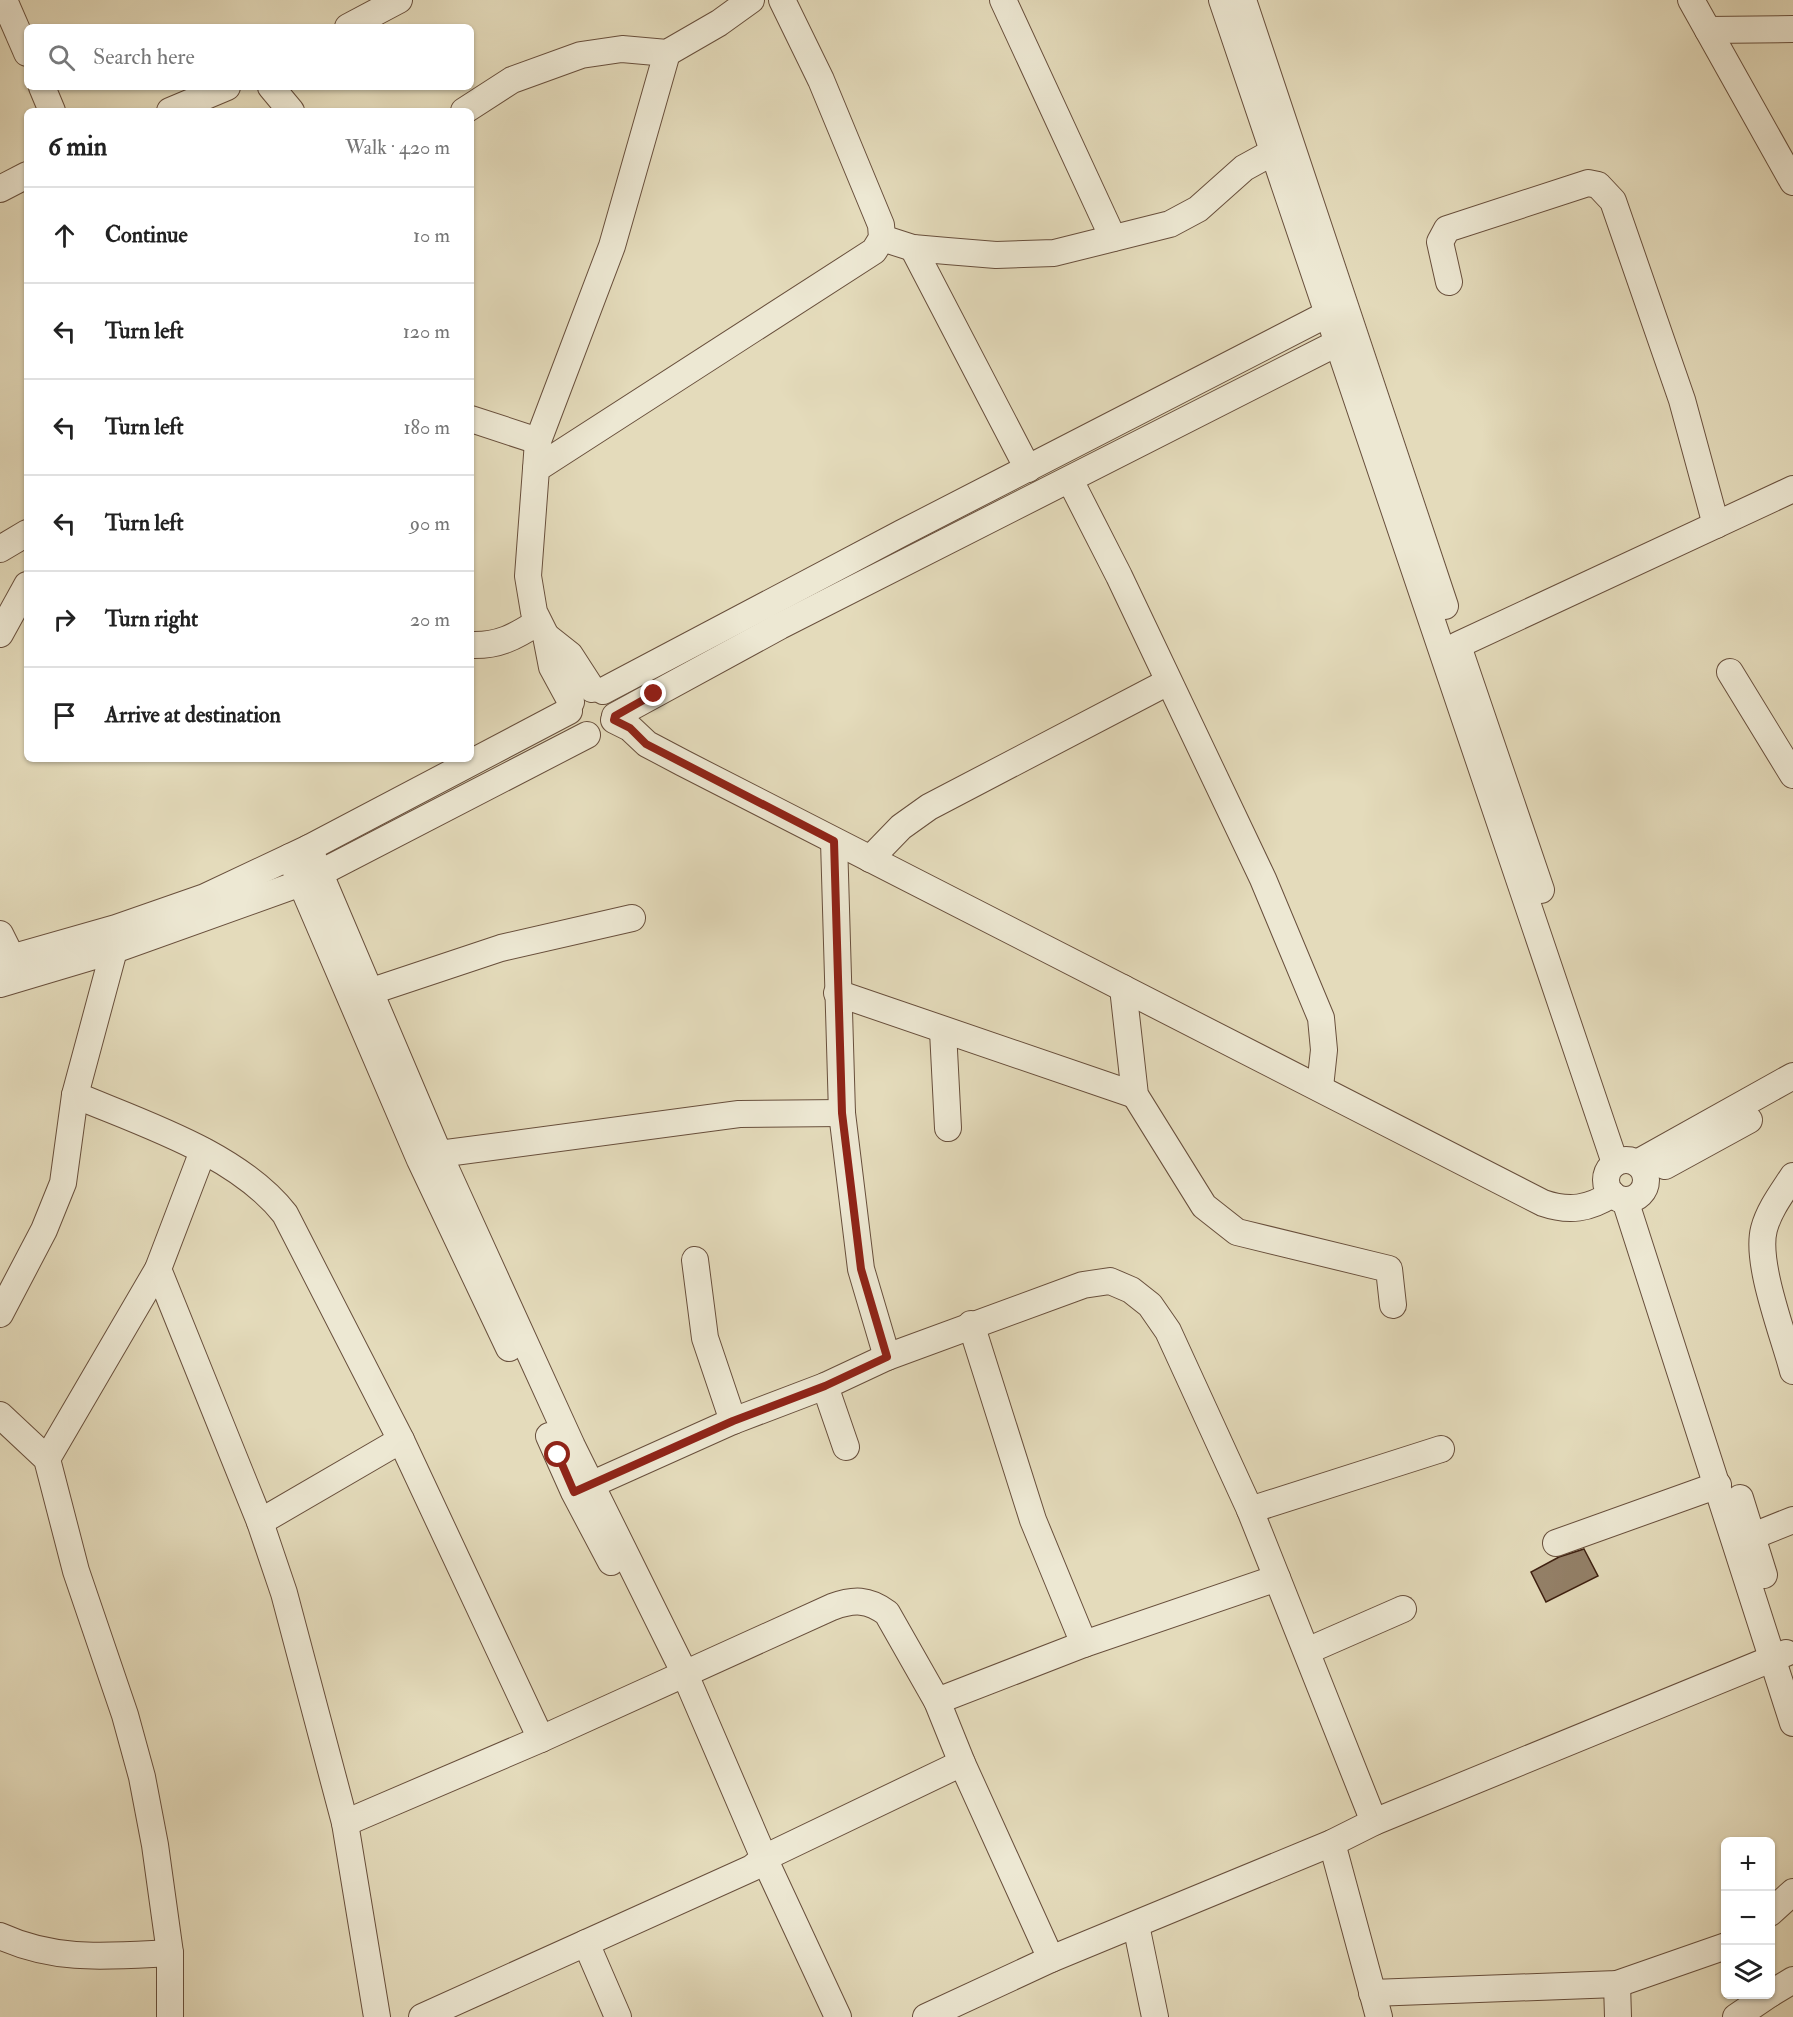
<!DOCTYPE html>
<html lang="en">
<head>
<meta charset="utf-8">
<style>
	:root { --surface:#fff; --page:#f2f2f2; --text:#222; --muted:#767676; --line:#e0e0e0 }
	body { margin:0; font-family:"IM FELL Double Pica",serif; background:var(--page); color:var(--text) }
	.controls { position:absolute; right:18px; bottom:18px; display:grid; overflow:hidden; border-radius:9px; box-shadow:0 2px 4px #0004 }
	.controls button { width:54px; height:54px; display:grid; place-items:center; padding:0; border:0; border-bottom:2px solid var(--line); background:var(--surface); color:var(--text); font:30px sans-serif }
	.stop { position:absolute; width:18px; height:18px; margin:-14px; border:4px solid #8f2418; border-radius:50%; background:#fff }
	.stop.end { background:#8f2418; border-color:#fff; box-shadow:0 2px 6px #0008 }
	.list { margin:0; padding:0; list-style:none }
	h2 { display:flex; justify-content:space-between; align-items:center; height:78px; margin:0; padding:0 24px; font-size:26px }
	h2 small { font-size:20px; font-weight:400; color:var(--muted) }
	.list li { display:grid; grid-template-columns:39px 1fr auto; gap:18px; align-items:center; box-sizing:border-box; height:96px; padding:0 24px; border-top:2px solid var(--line) }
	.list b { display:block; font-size:22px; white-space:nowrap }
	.list em { font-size:20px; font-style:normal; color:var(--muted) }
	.icon { flex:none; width:33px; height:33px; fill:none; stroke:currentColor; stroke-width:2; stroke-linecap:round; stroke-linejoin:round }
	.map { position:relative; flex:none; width:1793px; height:2017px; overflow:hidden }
	.search { position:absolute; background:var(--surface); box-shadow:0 2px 4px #0004; left:24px; top:24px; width:450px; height:66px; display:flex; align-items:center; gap:15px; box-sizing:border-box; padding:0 21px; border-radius:9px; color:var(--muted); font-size:22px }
	.panel { position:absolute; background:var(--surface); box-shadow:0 2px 4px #0004; left:24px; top:108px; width:450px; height:654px; border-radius:9px }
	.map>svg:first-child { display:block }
</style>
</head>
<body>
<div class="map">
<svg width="1793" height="2017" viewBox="0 0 1793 2017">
	<rect width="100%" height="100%" fill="#e4dbbb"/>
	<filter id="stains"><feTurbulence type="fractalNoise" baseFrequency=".00333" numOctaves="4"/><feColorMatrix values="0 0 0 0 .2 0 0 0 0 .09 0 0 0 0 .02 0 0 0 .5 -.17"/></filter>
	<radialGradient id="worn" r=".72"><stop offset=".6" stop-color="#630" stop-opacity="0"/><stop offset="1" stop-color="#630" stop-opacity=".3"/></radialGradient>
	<polygon fill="#948169" stroke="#3e2011" stroke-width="1.5" points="1584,1549 1598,1576 1546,1602 1531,1572 1559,1557"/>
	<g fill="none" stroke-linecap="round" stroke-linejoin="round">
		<defs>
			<g id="minor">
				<polyline points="4,0 27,53"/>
				<polyline points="1003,0 1113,238"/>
				<polyline points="1222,0 1615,1163"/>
				<polyline points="1243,0 1445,606"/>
				<polyline points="1691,0 1793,182"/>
				<polyline points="348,27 399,0"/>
				<polyline points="1708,30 1793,29"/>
				<polyline points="42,87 52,111"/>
				<polyline points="271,87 291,111"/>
				<polyline points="170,111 227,87"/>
				<polyline points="464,111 512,80 581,55 622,49 667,53 719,23 751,0"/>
				<polyline points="0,189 27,175"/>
				<polyline points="882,238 913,248 947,251 996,255 1054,253 1170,224 1198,209 1244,168 1275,151"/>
				<polyline points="913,248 1028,469"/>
				<polyline points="1449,282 1440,242 1447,229 1588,183 1598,185 1613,201 1682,400 1716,525"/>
				<polyline points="471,419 538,441"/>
				<polyline points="536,469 538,441 612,246 667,53"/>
				<polyline points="1070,480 1119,576 1263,879 1321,1018 1324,1050 1320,1087"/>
				<polyline points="0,549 27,533"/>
				<polyline points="0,634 27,585"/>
				<polyline points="546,636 570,655 592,689"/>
				<path d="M471,645C498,646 515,637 538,622"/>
				<polyline points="1458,645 1793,489"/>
				<polyline points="1458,646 1541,890"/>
				<polyline points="1730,672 1793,775"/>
				<polyline points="603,691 902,533 1341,307"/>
				<polyline points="571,702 552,667 546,636 534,612 528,576 536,469 874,251 882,238 881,225 821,80 782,0"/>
				<polyline points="615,716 780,626 1351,336"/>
				<path d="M614,720L630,728L647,744L683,763L1543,1203C1569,1212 1589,1209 1612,1194"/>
				<polyline points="834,841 842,1113 861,1269 887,1357"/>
				<polyline points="309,848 439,1154 572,1446 684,1672 764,1858 838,2017"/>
				<polyline points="290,857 420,1160 509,1348"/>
				<polyline points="870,859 901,827 929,807 1168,682"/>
				<polyline points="0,934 12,958"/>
				<polyline points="0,961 116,928 205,897 309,848 569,711"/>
				<polyline points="0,984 114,950 301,883 587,735"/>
				<polyline points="1123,988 1135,1095 1204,1206 1237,1232 1389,1269 1393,1305"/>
				<polyline points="837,993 1135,1095"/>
				<polyline points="354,997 501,948 632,918"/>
				<polyline points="943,1031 948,1128"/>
				<path d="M75,1095C144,1124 238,1154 285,1214L401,1440L541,1739"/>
				<polyline points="423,1159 439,1154 739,1114 842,1113"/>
				<circle cx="1626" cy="1180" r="20"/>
				<polyline points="1637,1163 1793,1076"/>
				<polyline points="1665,1166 1749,1120"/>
				<path d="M1793,1176C1782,1193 1769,1210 1764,1229C1755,1263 1784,1336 1793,1371"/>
				<polyline points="1625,1200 1793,1723"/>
				<polyline points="695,1260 705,1338 733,1421"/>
				<polyline points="158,1269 260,1522 284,1593 345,1823 377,2017"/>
				<polyline points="0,1314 44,1230 63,1183 75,1095 114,950"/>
				<polyline points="971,1324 1033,1520 1084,1644"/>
				<polyline points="825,1386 846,1447"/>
				<polyline points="0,1415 47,1459 76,1571 125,1715 142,1777 155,1845 170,1953 170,2017"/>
				<polyline points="549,1436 574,1492 611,1562"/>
				<polyline points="47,1459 158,1269 203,1151"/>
				<polyline points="577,1491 733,1421 825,1386 887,1357 1083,1285 1110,1281 1131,1290 1150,1305 1168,1331 1250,1510 1374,1822"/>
				<polyline points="1740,1498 1764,1575"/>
				<polyline points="1250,1510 1441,1449"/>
				<polyline points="260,1522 401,1440"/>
				<polyline points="1753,1536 1793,1520"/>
				<polyline points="1556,1543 1718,1485"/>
				<polyline points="1307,1651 1403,1609"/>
				<polyline points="937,1701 1084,1644 1277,1578"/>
				<path d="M345,1823L541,1739L832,1607C854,1599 868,1599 887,1613L937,1701L962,1763L1051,1959"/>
				<polyline points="1332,1843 1379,2017"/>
				<polyline points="1770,1913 1793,1892"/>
				<polyline points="1136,1925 1155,2017"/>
				<path d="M0,1936C57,1962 109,1956 170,1953"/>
				<polyline points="586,1943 618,2017"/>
				<polyline points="1617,1984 1618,2017"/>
				<polyline points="1372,1993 1617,1984 1726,1946"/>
				<polyline points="1770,1994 1793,1980"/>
				<polyline points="422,2017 752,1868 764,1858 962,1763"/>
				<polyline points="926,2017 1051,1959 1332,1843 1374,1822 1786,1653"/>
				<polyline points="1736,2017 1770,1994"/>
			</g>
		</defs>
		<use href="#minor" stroke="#684f3c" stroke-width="28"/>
		<use href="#minor" stroke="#ede8d3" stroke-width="26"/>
	</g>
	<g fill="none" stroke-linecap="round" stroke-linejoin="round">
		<polyline stroke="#8f2418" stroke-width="8" points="558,1455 574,1492 733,1421 825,1386 887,1357 861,1269 842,1113 834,841 646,744 630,728 614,720 615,716 654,694"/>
	</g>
	<rect width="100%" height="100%" filter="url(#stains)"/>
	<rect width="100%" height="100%" fill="url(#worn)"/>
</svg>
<div class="controls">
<button>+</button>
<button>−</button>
<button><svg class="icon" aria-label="layers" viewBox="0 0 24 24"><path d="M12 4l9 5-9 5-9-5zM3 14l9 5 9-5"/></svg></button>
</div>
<div class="stop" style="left:558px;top:1455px"></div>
<div class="stop end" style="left:654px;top:694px"></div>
<div class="search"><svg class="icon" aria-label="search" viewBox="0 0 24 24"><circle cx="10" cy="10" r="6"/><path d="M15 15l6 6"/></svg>Search here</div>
<section class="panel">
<h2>6 min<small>Walk · 420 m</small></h2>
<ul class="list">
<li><svg class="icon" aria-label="ahead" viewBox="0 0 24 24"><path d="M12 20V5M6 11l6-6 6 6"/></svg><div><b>Continue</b></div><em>10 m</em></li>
<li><svg class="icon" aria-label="left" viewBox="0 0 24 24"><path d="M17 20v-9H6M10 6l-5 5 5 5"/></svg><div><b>Turn left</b></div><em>120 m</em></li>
<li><svg class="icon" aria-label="left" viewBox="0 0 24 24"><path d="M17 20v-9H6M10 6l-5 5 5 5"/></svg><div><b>Turn left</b></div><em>180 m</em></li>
<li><svg class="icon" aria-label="left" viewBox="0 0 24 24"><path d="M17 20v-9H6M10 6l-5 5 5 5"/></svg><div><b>Turn left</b></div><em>90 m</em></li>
<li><svg class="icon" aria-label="right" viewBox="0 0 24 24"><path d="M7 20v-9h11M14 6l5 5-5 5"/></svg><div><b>Turn right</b></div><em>20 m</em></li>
<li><svg class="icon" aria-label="arrive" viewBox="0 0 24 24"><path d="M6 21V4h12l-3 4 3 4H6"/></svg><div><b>Arrive at destination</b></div></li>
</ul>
</section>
</div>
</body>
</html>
